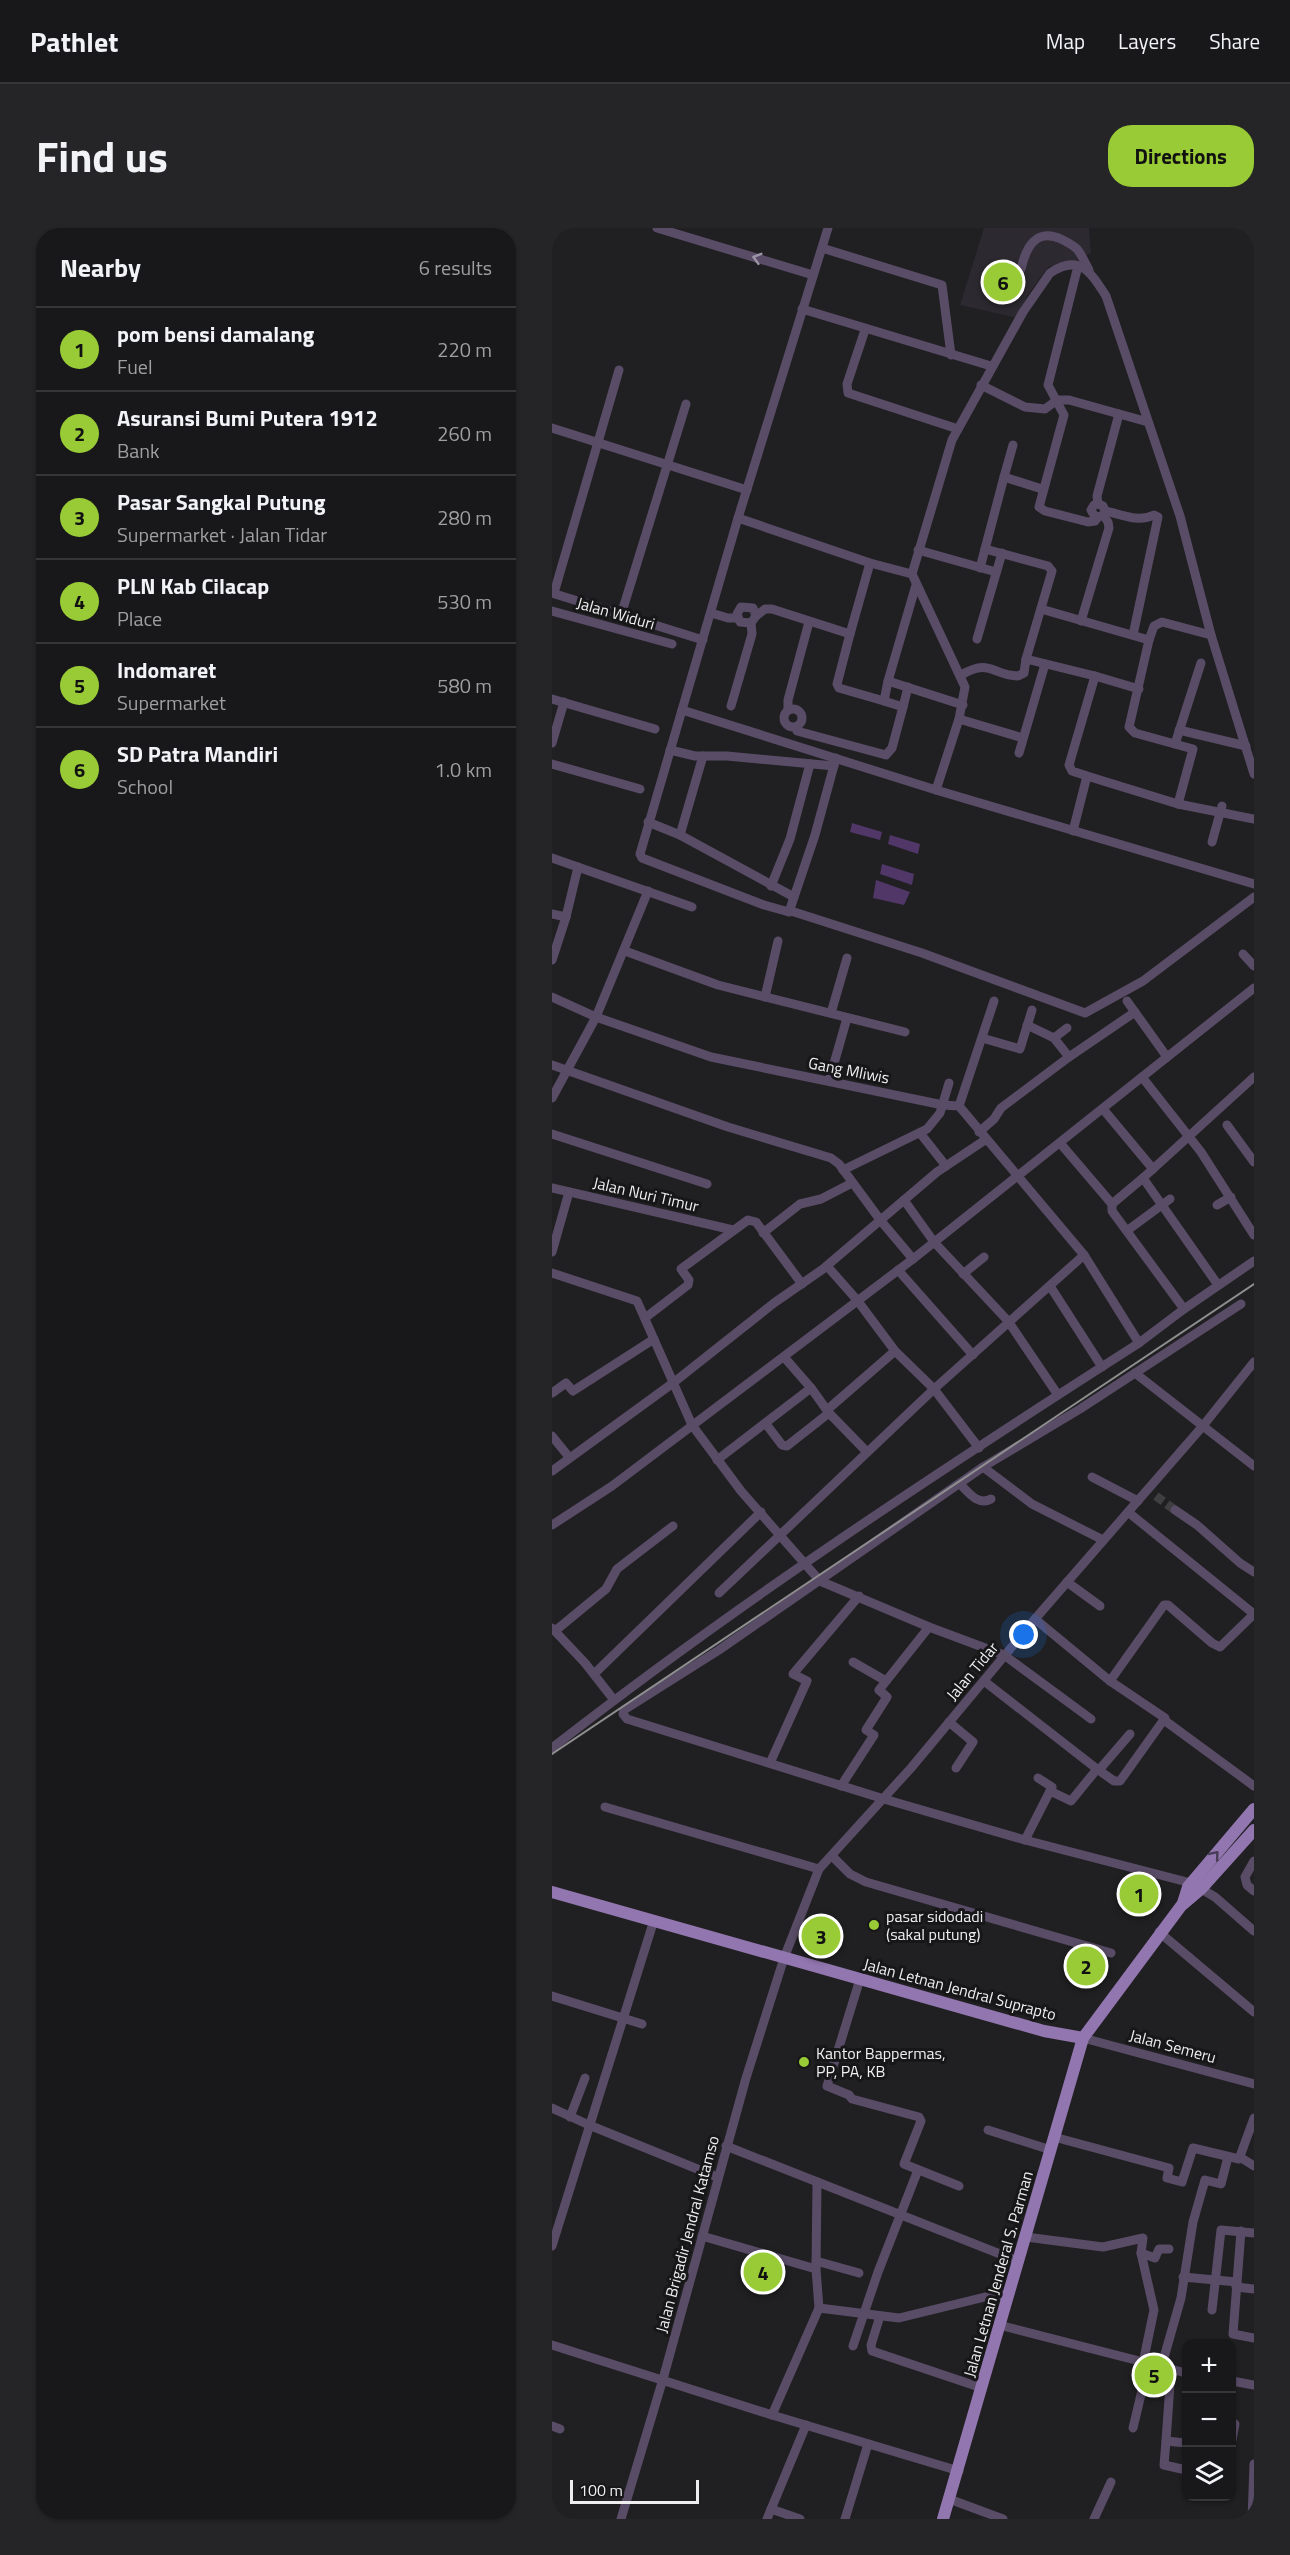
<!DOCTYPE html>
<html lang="en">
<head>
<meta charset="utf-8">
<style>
	:root { --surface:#181719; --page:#252426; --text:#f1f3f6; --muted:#9f9fa2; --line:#363638; --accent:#99cb36 }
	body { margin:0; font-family:"Titillium Web",sans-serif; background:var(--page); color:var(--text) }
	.controls { position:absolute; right:18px; bottom:18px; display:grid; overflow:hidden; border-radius:12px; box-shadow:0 2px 4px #0004 }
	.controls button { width:54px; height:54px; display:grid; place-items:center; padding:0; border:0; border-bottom:2px solid var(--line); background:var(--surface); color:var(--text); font:30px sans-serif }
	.scale { position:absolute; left:18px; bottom:15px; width:129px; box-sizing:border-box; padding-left:6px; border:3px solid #efeff0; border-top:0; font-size:16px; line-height:21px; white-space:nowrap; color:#efeff0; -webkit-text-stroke:4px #171618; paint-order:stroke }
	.you { position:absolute; left:472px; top:1407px; width:21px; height:21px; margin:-15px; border:4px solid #fff; border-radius:50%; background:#1a73e8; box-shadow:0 0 0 9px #1a73e833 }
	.badge { display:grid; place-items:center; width:39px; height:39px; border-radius:50%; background:var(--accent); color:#111; font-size:20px; font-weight:700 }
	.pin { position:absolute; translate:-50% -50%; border:3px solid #fff; box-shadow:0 2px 6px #0006 }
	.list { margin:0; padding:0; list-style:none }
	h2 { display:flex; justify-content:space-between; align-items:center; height:78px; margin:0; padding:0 24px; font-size:26px }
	h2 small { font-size:20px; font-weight:400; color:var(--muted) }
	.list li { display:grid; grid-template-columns:39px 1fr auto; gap:18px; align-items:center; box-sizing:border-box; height:84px; padding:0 24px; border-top:2px solid var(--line) }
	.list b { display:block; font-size:22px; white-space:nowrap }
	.list p { margin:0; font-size:20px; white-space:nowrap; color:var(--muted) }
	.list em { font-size:20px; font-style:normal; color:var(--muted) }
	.icon { flex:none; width:33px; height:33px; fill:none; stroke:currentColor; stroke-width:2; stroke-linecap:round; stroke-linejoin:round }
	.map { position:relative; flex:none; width:702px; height:2291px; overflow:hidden; border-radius:24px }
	header { display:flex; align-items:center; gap:36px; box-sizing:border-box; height:84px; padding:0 30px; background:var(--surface); border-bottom:2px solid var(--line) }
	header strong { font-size:28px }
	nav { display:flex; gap:33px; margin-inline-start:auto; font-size:21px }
	.intro { display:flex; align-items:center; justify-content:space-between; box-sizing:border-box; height:144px; padding:0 36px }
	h1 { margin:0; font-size:42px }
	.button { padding:15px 27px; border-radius:24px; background:var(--accent); color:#111; font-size:21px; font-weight:700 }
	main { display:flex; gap:36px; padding:0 36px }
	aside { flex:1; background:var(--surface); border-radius:24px; box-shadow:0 2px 4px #0004 }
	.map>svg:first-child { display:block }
</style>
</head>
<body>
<header>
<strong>Pathlet</strong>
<nav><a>Map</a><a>Layers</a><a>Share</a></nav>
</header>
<div class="intro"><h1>Find us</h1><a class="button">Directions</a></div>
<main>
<aside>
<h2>Nearby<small>6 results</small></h2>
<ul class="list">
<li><span class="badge">1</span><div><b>pom bensi damalang</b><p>Fuel</p></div><em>220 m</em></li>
<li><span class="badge">2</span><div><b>Asuransi Bumi Putera 1912</b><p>Bank</p></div><em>260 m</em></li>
<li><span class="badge">3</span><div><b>Pasar Sangkal Putung</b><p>Supermarket · Jalan Tidar</p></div><em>280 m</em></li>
<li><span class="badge">4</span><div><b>PLN Kab Cilacap</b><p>Place</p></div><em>530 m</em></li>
<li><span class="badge">5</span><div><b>Indomaret</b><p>Supermarket</p></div><em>580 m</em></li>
<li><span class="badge">6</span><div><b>SD Patra Mandiri</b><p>School</p></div><em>1.0 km</em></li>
</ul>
</aside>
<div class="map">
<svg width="702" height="2291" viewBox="0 0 702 2291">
	<rect width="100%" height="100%" fill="#201f21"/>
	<polygon fill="#2c2930" points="432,0 537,0 539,25 520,35 496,39 475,68 466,90 408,77"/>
	<g fill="#503768">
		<polygon points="300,595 330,604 328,612 298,604"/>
		<polygon points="338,607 368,616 366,626 336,616"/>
		<polygon points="330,636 362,646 360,657 328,646"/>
		<polygon points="324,652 358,664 352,677 321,670"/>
	</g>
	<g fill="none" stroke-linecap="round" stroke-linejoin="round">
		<polyline stroke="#3f3e40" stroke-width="9" stroke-dasharray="9 4.5" stroke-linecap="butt" points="604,1268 623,1282"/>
		<g stroke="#594c67" stroke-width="9">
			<polyline points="105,0 261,47"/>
			<polyline points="276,0 186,290 88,626 90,630 212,677 237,684 263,607 284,530"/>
			<polyline points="270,20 390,57 399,127"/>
			<polyline points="526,38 496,157 512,187 487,279 493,283 536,294 543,293 546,289"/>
			<path d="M469,41C474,19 484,0 509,11C515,14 521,17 525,21C530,27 533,35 537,42"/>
			<polyline points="250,81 439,138"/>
			<polyline points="313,102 295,156 296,165 406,201"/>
			<polyline points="429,157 473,179 493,181 505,172 517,172 596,194"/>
			<polyline points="0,200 195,262"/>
			<polyline points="452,249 461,217"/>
			<polyline points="546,276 542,277 539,282 542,287 546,289 551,287 553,283 551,278 546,276 545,268 567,186"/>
			<path d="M553,283C569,286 586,295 602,287L606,289L581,407"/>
			<polyline points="186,290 318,335 360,346 413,459 407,491 384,562"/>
			<polyline points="433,321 496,338 500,343 474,431"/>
			<polyline points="366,322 444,344"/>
			<polyline points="428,340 452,249 490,261"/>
			<path d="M360,346L400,212L471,84L498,45C528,25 539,45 554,68L628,288L659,407L702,546"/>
			<polyline points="0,365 151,412"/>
			<polyline points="2,365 67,142"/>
			<polyline points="489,381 597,412 602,398 610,394 659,407"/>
			<polyline points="0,383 120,416"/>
			<polyline points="159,385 176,390 186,390"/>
			<polyline points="69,387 134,176"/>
			<polyline points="204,388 213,381 220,381 298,406 285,456 287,460 332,473 336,453 411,477"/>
			<polyline points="529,393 557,300 556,294 551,287"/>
			<polyline points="298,406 318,335"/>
			<polyline points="425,411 450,325"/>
			<polyline points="597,412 577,499 583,505 641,521 626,576"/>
			<path d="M409,447C439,430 439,447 466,448L472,445L474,431L543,448L517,537L520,543L535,548"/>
			<polyline points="543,448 587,461"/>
			<polyline points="336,453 364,357"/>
			<polyline points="0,471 103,501"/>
			<polyline points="332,473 351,479 356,459"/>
			<polyline points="179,478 200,406 199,395 204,388 201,380 189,379 185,386 188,394 199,395"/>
			<circle cx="241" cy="490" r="9"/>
			<polyline points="130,482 384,562 702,656"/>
			<polyline points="236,482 236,472 257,394"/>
			<polyline points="407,491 471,510"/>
			<polyline points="627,502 694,518"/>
			<polyline points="245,503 334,527 340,520 351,479"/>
			<polyline points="0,515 12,474"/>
			<polyline points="623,516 649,435"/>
			<polyline points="118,522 143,528 175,528 282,538"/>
			<polyline points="467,525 493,436"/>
			<polyline points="151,528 128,607 242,669"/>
			<polyline points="0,536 88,561"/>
			<polyline points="96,594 128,607"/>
			<polyline points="521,603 535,548 626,576 702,591"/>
			<polyline points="660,614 670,578"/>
			<polyline points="0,630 140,679"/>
			<polyline points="219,658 238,611 258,536"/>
			<polyline points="239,683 370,725 533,785 591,753 702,669"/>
			<polyline points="0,686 14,689"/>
			<polyline points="73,723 166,757 353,804"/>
			<polyline points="691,726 702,738"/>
			<polyline points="0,732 14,689 26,639"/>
			<polyline points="0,769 44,789 159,829 391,877 407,878 532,1027 587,1115"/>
			<polyline points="213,769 226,713"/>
			<polyline points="575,773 615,829"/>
			<polyline points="279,785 295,730"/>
			<polyline points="475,797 502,810 515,800"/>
			<polyline points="430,810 468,821 480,782"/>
			<polyline points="502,810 517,829"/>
			<polyline points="0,837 176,899 279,930 287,936 329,993 361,1031"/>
			<polyline points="590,849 649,924 702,1007"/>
			<polyline points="277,853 295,790"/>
			<polyline points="0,870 44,789 96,663"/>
			<polyline points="407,878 442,773"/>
			<polyline points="551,881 601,941"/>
			<polyline points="675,897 702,934"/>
			<polyline points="427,904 442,891 449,880 517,829 583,784"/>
			<polyline points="368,905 394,938"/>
			<polyline points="0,906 155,956"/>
			<polyline points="508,915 560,976 560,983 632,1081"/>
			<polyline points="291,942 375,901 388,885 397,855"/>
			<polyline points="591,950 666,1057"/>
			<polyline points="0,960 181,1002"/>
			<polyline points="352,972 382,1014 456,1093 506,1167"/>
			<polyline points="560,976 591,950 702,849"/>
			<polyline points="665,977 679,969"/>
			<polyline points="576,1002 618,971"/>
			<polyline points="211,1005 248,976 269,971 300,955"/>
			<polyline points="0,1024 17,964"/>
			<polyline points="275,1038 305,1072 343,1123 382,1161 427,1220"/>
			<polyline points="346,1042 421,1127"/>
			<polyline points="0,1045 85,1073 140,1197 189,1263 268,1353 377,1399 452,1427 539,1491"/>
			<polyline points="411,1046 432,1029"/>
			<polyline points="498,1058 550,1139"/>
			<polyline points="689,1076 528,1181 431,1239 167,1422 72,1482 71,1486 75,1491 332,1571 473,1612 639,1655 663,1669 702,1703"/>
			<polyline points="93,1090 136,1057 137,1052 129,1041 196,992 204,994 250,1056"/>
			<polyline points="232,1129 259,1160 277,1185 315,1224"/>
			<polyline points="583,1145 702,1238"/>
			<polyline points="0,1165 14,1155 21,1163 102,1111"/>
			<polyline points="275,1182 343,1123"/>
			<polyline points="214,1196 230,1217 235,1218 277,1185"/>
			<polyline points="0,1208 17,1229"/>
			<polyline points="165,1232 259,1160"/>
			<polyline points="431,1239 480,1276 551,1312"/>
			<polyline points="0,1243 121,1155 222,1075 271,1041 385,944 433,912"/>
			<polyline points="540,1249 586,1273"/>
			<path d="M408,1256C417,1265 426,1278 439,1271"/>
			<polyline points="623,1282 645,1297 688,1335 702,1344"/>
			<polyline points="576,1284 702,1386"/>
			<polyline points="0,1297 60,1258 361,1031 702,760"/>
			<polyline points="515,1354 548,1378"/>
			<polyline points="167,1365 382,1161 532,1027"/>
			<polyline points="483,1391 558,1453 613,1490 568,1553 562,1553 545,1541"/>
			<polyline points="0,1400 33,1435 62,1472"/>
			<polyline points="3,1403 54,1361 65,1341 121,1298"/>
			<polyline points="301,1434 334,1453"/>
			<polyline points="42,1446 209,1284"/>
			<polyline points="432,1453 545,1541 519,1573 498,1563 473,1612"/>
			<polyline points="558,1453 612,1377 616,1377 660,1415 668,1419 702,1386"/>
			<polyline points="612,1492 702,1558"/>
			<polyline points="397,1494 421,1514 404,1540"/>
			<path d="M0,1520C187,1374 387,1243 587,1115L632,1081L702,1033"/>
			<polyline points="218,1535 255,1453 241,1446 307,1368"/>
			<polyline points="547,1542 578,1506"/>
			<polyline points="486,1550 500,1559 498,1563"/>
			<polyline points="289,1558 322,1507 314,1502 335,1469 327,1462 377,1399"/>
			<polyline points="53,1579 267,1641"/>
			<polyline points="280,1628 298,1646 314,1654 559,1725"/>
			<polyline points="702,1633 693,1649 695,1657 702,1663"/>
			<polyline points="607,1704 702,1784"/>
			<polyline points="308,1751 275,1858 297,1867 300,1871 367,1889 369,1893 352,1936 407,1958"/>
			<polyline points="0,1768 90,1796"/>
			<polyline points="531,1810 702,1856"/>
			<polyline points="0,1880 37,1897 165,1949"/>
			<polyline points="18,1889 33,1850"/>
			<polyline points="436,1902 499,1922"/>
			<polyline points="502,1909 617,1940 615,1950 630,1954 641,1920 687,1931 702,1890"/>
			<polyline points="174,1918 466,2033"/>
			<polyline points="688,1929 702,1938"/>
			<polyline points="265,1954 264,2041 267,2080 347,2090 433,2069 457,2067"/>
			<polyline points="689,2003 681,2106 702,2110"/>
			<polyline points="150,2008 264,2041"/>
			<polyline points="474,2009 551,2019 591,2010 589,2025 603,2030 607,2021 617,2021"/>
			<polyline points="0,2018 102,1692"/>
			<polyline points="589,2025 602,2082 591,2135"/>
			<polyline points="264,2033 307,2045"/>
			<polyline points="631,2049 685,2054"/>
			<polyline points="684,2059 702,2061"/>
			<polyline points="660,2082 669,2002 702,2005"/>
			<polyline points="328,2088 319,2117 320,2123 430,2160"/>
			<polyline points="447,2097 634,2145"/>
			<polyline points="0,2117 220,2187 407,2243"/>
			<polyline points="301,2118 326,2044 366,1942"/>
			<polyline points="609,2140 629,2070 641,1994 653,1952 669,1956 676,1929"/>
			<polyline points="619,2142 614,2213 634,2215"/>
			<polyline points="680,2153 702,2157"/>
			<polyline points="220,2187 267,2080"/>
			<polyline points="680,2194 683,2196 680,2212"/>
			<polyline points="0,2198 8,2201"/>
			<polyline points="581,2200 596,2137"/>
			<polyline points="614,2213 612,2237 634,2242"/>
			<polyline points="397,2271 451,2291"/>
			<polyline points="219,2281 248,2291"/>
			<polyline points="69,2291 111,2151 194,1850 232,1730 267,1641 359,1540 483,1391 650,1199 702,1134"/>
			<polyline points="215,2291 254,2197"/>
			<polyline points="293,2291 316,2216"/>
			<polyline points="542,2291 559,2254"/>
			<polyline points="700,2291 702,2236"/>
		</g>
		<g stroke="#9276af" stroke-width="12">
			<polyline points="0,1664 492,1803 531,1810"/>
			<polyline points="631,1675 636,1659 702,1581"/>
			<polyline points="391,2291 531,1810 629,1678 649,1661 702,1602"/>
		</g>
		<polyline stroke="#8e8e8f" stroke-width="2" points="0,1526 702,1056"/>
	</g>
	<defs><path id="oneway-chevron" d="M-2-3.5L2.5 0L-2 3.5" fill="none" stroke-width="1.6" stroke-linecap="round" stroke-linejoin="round" transform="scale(1.5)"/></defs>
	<use stroke="#9c95a5" href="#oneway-chevron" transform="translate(205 30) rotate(-164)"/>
	<use stroke="#483c54" href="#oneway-chevron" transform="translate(663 1627) rotate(-50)"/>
	<g fill="#99cb36" stroke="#171618" stroke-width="2">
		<circle cx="322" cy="1697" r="6"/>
		<circle cx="252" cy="1834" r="6"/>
	</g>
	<g text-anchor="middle" stroke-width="6" stroke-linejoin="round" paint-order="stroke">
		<g font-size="16" fill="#efeff0" stroke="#171618">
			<text transform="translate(64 385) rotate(16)" y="6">Jalan Widuri</text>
			<text transform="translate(297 842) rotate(11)" y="6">Gang Mliwis</text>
			<text transform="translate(94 966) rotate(13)" y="6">Jalan Nuri Timur</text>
			<text transform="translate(420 1443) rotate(-50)" y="6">Jalan Tidar</text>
			<text transform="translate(408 1761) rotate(15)" y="6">Jalan Letnan Jendral Suprapto</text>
			<text transform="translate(621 1818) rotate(15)" y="6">Jalan Semeru</text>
			<text transform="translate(135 2006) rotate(-75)" y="6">Jalan Brigadir Jendral Katamso</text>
			<text transform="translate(446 2046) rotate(-74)" y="6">Jalan Letnan Jenderal S. Parman</text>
		</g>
		<g font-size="16" fill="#efeff0" stroke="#171618" text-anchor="start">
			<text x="334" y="1694">pasar sidodadi<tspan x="334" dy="18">(sakal putung)</tspan></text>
			<text x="264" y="1831">Kantor Bappermas,<tspan x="264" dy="18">PP, PA, KB</tspan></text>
		</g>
	</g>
</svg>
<div class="controls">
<button>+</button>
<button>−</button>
<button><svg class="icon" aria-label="layers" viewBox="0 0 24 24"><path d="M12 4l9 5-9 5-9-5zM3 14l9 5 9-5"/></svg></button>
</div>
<div class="scale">100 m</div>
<div class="you"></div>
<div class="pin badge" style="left:587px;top:1666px">1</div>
<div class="pin badge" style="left:534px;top:1738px">2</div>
<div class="pin badge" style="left:269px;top:1708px">3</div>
<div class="pin badge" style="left:211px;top:2044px">4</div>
<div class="pin badge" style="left:602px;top:2147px">5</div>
<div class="pin badge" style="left:451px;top:54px">6</div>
</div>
</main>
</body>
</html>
